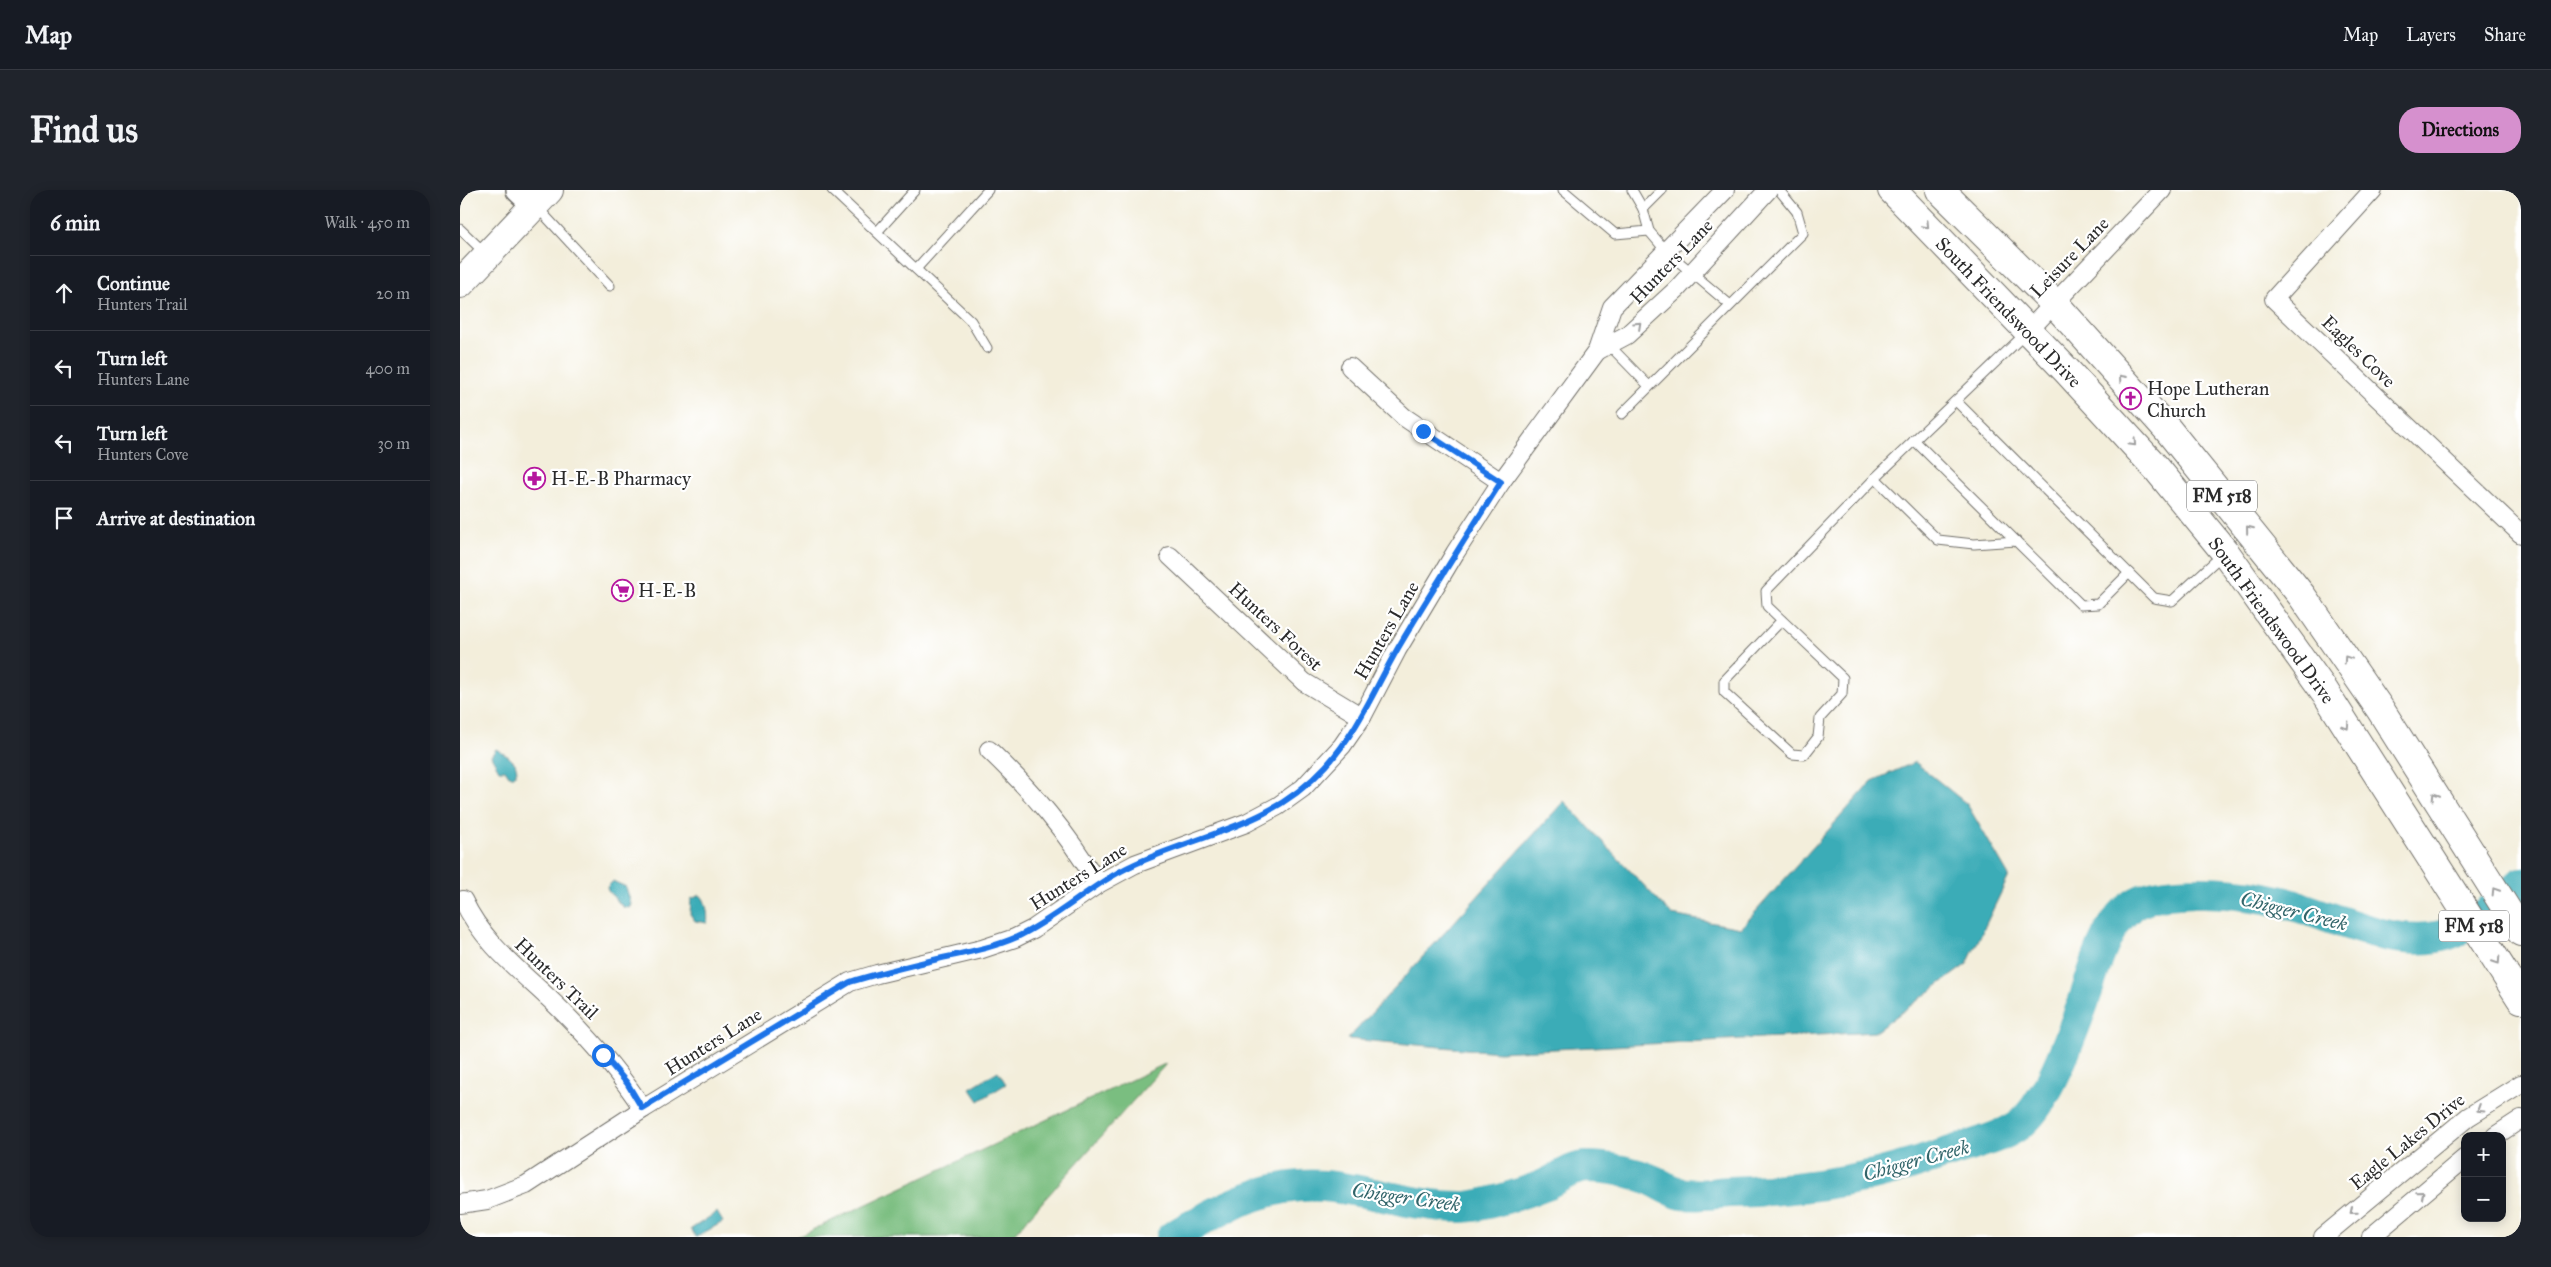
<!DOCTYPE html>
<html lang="en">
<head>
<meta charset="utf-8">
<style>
	:root { --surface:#171b24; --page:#20242c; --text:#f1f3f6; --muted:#9ea1a6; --line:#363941; --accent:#d690ce }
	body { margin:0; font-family:"IM FELL Great Primer",serif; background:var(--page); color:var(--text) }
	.controls { position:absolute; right:15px; bottom:15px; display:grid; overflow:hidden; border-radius:10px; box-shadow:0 2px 12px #0003 }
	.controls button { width:45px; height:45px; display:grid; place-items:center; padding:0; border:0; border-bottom:1px solid var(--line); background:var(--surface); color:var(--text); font:25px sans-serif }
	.stop { position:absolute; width:15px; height:15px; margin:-11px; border:4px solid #1a73e8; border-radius:50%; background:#fff }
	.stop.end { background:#1a73e8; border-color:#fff; box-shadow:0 1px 5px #0008 }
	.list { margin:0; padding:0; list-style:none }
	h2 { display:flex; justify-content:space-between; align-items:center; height:65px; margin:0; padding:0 20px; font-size:21px }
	h2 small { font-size:16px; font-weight:400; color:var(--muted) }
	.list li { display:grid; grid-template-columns:32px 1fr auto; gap:15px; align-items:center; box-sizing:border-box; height:75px; padding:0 20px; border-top:1px solid var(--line) }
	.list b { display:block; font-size:19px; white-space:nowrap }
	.list p { margin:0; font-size:16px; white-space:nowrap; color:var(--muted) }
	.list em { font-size:16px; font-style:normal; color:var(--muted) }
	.icon { flex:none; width:28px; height:28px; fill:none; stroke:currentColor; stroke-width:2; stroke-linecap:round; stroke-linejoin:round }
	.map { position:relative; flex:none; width:2061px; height:1047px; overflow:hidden; border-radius:20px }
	header { display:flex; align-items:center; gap:30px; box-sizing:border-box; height:70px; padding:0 25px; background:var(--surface); border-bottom:1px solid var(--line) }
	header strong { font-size:24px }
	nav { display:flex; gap:28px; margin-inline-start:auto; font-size:18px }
	.intro { display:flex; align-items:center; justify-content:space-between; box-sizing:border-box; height:120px; padding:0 30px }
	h1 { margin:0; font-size:35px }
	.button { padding:12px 22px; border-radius:20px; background:var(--accent); color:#111; font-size:18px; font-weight:700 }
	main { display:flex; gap:30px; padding:0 30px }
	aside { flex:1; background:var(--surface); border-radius:20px; box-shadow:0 2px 12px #0003 }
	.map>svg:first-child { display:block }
</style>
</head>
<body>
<header>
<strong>Map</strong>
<nav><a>Map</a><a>Layers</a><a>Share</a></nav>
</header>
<div class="intro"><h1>Find us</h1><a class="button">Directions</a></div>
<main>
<aside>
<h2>6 min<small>Walk · 450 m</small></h2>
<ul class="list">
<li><svg class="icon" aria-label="ahead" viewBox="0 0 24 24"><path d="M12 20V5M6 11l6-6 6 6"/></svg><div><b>Continue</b><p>Hunters Trail</p></div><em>20 m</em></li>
<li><svg class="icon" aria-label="left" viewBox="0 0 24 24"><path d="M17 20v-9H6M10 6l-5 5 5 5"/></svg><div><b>Turn left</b><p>Hunters Lane</p></div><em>400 m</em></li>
<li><svg class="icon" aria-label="left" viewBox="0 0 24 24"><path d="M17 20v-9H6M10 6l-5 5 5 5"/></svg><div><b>Turn left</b><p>Hunters Cove</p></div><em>30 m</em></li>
<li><svg class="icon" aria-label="arrive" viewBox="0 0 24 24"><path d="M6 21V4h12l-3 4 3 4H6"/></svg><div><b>Arrive at destination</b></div></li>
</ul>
</aside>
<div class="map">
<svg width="2061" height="1047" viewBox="0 0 2061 1047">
	<rect width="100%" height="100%" fill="#fff"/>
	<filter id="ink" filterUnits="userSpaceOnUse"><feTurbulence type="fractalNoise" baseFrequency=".02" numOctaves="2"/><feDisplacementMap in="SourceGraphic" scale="10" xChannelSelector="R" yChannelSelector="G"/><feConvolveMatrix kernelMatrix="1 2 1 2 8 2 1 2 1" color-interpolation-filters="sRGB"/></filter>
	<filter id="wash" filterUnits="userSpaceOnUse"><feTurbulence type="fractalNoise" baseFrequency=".0096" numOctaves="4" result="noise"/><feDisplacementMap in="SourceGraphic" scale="20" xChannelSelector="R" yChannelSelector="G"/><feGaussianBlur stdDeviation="1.12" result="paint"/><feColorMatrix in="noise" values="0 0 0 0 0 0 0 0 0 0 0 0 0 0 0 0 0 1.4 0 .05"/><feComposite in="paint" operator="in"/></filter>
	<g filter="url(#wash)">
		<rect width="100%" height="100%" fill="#f3eedb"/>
		<polygon fill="#7abe80" stroke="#527456" points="707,873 551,1047 337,1047"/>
		<g fill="#3bacb7" stroke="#336c71">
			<polygon points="36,559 49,567 55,573 57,580 54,586 49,586 45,580 39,580 31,566"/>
			<polygon points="1455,572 1507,614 1549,686 1507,774 1415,842 1039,862 888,849 1104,611 1212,725 1281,738 1412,591"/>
			<polygon points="153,691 166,697 171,714 169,718 163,717 148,701 147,697"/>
			<path d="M240,705C246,708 249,727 247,733L235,731L230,724L231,709Z"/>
			<polygon points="538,881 546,894 519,911 510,898"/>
			<polygon points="257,1022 263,1032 236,1047 231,1039"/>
		</g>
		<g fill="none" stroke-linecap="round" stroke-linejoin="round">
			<path stroke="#3bacb7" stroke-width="32" d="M712,1047C758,1020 809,991 864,996C910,1000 955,1017 1002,1017C1022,1017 1064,1003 1084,995C1098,989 1110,978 1126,977C1148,977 1175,982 1194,991C1204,996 1212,1002 1222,1004C1238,1006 1254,1003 1269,1002C1315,1001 1363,996 1408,986C1446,978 1483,964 1519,953C1536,947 1555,941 1567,928C1590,903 1607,856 1619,824C1635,785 1644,715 1695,706C1735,699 1781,702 1819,711C1868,723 1926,757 1977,747C2009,741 2038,716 2061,693"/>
		</g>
	</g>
	<g filter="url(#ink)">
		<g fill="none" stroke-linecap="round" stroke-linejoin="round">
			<defs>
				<g id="lane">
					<polyline points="372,0 511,131 527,158"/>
					<polyline points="1103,0 1155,44 1189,41"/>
					<polyline points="1172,0 1183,19 1189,41 1206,61 1269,114"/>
					<polyline points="77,17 150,96"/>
					<polyline points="1183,19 1202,0"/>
					<polyline points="0,39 25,63"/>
					<polyline points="417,42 455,0"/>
					<polyline points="456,79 528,0"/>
					<polyline points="1149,155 1188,195"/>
					<polyline points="1496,211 1694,408 1712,411 1763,364"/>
					<polyline points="1162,224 1343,43 1337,22 1319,0"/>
					<polyline points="1454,250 1556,351"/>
					<polyline points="1415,288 1478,350 1514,354 1556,351 1621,415 1638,414 1669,383"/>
					<polyline points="1322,430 1264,491 1264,502 1332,564 1344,565 1358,547 1360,528 1382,504 1383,488 1307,416 1306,401 1415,288 1566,143"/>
				</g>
				<g id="street">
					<polyline points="1913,0 1814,109 2061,344"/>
					<polyline points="1568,141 1702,0"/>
					<polyline points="1137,161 1167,145 1217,99 1308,0"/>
					<polyline points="890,177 944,227 1041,292"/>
					<polyline points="710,366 844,492 902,527"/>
					<path d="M529,560C573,602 606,641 638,694"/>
					<path d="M3,710C24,756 67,786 102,821C132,851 160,883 183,919"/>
					<polyline points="2035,946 2061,929"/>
					<polyline points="0,1014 27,1010 66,995 183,919 390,792 417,784 522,759 555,748 573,739 638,694 675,674 786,633 818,616 843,598 882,556 902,527 937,460 995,363 1041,292 1137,161 1152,117 1265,0"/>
					<polyline points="1863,1047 2008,927 2061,894"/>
					<polyline points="1911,1047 2005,968"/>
				</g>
				<polyline id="secondary" points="59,0 75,15"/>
				<g id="primary">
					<polyline points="1432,0 1607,181 1697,279 1765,362 1865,502 2061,809"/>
					<polyline points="1480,0 1594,113 1708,240 1842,406 1920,519 2061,742"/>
					<polyline points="0,94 89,0"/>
				</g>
			</defs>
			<use href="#lane" stroke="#716f69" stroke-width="11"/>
			<use href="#street" stroke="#716f69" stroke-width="20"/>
			<use href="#secondary" stroke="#716f69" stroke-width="28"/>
			<use href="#primary" stroke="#716f69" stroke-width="30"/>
			<use href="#lane" stroke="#fff" stroke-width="9"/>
			<use href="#street" stroke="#fff" stroke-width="18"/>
			<use href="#secondary" stroke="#fff" stroke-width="25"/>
			<use href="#primary" stroke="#fff" stroke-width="28"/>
		</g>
		<defs><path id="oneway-chevron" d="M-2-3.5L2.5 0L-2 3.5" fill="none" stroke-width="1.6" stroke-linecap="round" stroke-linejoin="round" transform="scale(1.25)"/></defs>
		<g stroke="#a0a0a0">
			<use href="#oneway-chevron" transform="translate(1466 35) rotate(46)"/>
			<use href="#oneway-chevron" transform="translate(1178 135) rotate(-43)"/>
			<use href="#oneway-chevron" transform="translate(1662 188) rotate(-132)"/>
			<use href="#oneway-chevron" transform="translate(1673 253) rotate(47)"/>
			<use href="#oneway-chevron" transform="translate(1789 339) rotate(-129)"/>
			<use href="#oneway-chevron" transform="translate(1887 469) rotate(-124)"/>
			<use href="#oneway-chevron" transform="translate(1886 536) rotate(58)"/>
			<use href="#oneway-chevron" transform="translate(1975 606) rotate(-122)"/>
			<use href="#oneway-chevron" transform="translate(2035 701) rotate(-122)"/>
			<use href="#oneway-chevron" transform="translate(2037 771) rotate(57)"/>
			<use href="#oneway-chevron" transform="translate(2020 919) rotate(148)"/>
			<use href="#oneway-chevron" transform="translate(1961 1004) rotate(-40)"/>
			<use href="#oneway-chevron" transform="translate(1893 1021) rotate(140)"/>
		</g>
	</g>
	<g fill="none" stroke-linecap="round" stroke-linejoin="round" filter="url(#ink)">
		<path stroke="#1a73e8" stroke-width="6" d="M143,865L167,893L182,918L390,792C419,783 448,776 478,769C504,763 532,758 557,747C599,727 633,693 675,674C746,642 810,637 866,576C898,541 915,498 938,458C971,402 1006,347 1041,292L963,241"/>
	</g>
	<defs>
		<symbol id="church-ring" viewBox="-11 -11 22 22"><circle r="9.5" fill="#fff" stroke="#b5179e" stroke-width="1.5"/><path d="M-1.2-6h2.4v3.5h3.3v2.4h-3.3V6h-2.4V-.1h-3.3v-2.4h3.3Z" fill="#b5179e"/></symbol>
		<symbol id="pharmacy-ring" viewBox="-11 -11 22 22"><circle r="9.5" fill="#fff" stroke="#b5179e" stroke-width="1.5"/><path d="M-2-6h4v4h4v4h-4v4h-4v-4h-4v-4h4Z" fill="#b5179e"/></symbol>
		<symbol id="supermarket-ring" viewBox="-11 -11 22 22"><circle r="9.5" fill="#fff" stroke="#b5179e" stroke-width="1.5"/><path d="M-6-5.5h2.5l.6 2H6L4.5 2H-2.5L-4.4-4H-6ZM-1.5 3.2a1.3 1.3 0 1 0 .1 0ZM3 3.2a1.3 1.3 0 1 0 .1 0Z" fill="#b5179e"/></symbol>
	</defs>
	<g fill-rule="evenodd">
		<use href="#church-ring" x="1658" y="196" width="25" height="25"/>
		<use href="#pharmacy-ring" x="62" y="276" width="25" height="25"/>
		<use href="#supermarket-ring" x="150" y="388" width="25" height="25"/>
	</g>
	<g text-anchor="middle" stroke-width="4.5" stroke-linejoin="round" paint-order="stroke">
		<g fill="#fff" stroke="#6b6b6b" stroke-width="1">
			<rect x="1727" y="290.5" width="70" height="31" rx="4"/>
			<rect x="1979" y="720.5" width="70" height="31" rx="4"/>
		</g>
		<g font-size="18" font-weight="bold" fill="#2b2b2b">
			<text x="1762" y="312">FM 518</text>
			<text x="2014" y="742">FM 518</text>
		</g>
		<g font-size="19" fill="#2b2b2b" stroke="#fff">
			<text transform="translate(1609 67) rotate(-46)" y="7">Leisure Lane</text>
			<text transform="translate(1211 71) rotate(-46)" y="7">Hunters Lane</text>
			<text transform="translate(1549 122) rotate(46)" y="7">South Friendswood Drive</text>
			<text transform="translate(1899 161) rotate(44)" y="7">Eagles Cove</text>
			<text transform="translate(1812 430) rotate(54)" y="7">South Friendswood Drive</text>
			<text transform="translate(816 436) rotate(43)" y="7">Hunters Forest</text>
			<text transform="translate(926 440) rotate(-60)" y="7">Hunters Lane</text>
			<text transform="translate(618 686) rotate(-32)" y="7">Hunters Lane</text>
			<text transform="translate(97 788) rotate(44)" y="7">Hunters Trail</text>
			<text transform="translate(253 851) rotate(-32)" y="7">Hunters Lane</text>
			<text transform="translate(1947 951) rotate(-39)" y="7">Eagle Lakes Drive</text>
		</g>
		<g font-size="19" fill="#2b2b2b" stroke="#fff" text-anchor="start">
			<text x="1687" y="205">Hope Lutheran<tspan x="1687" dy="22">Church</tspan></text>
			<text x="91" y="295">H-E-B Pharmacy</text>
			<text x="178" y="407">H-E-B</text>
		</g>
		<g font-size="20" font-style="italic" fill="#32656a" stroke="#fff">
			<text transform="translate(1834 721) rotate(14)" y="7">Chigger Creek</text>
			<text transform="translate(1456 970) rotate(-15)" y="7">Chigger Creek</text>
			<text transform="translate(946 1007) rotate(8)" y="7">Chigger Creek</text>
		</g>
	</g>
</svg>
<div class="controls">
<button>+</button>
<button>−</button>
</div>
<div class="stop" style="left:143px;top:865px"></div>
<div class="stop end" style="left:963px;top:241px"></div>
</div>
</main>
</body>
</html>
